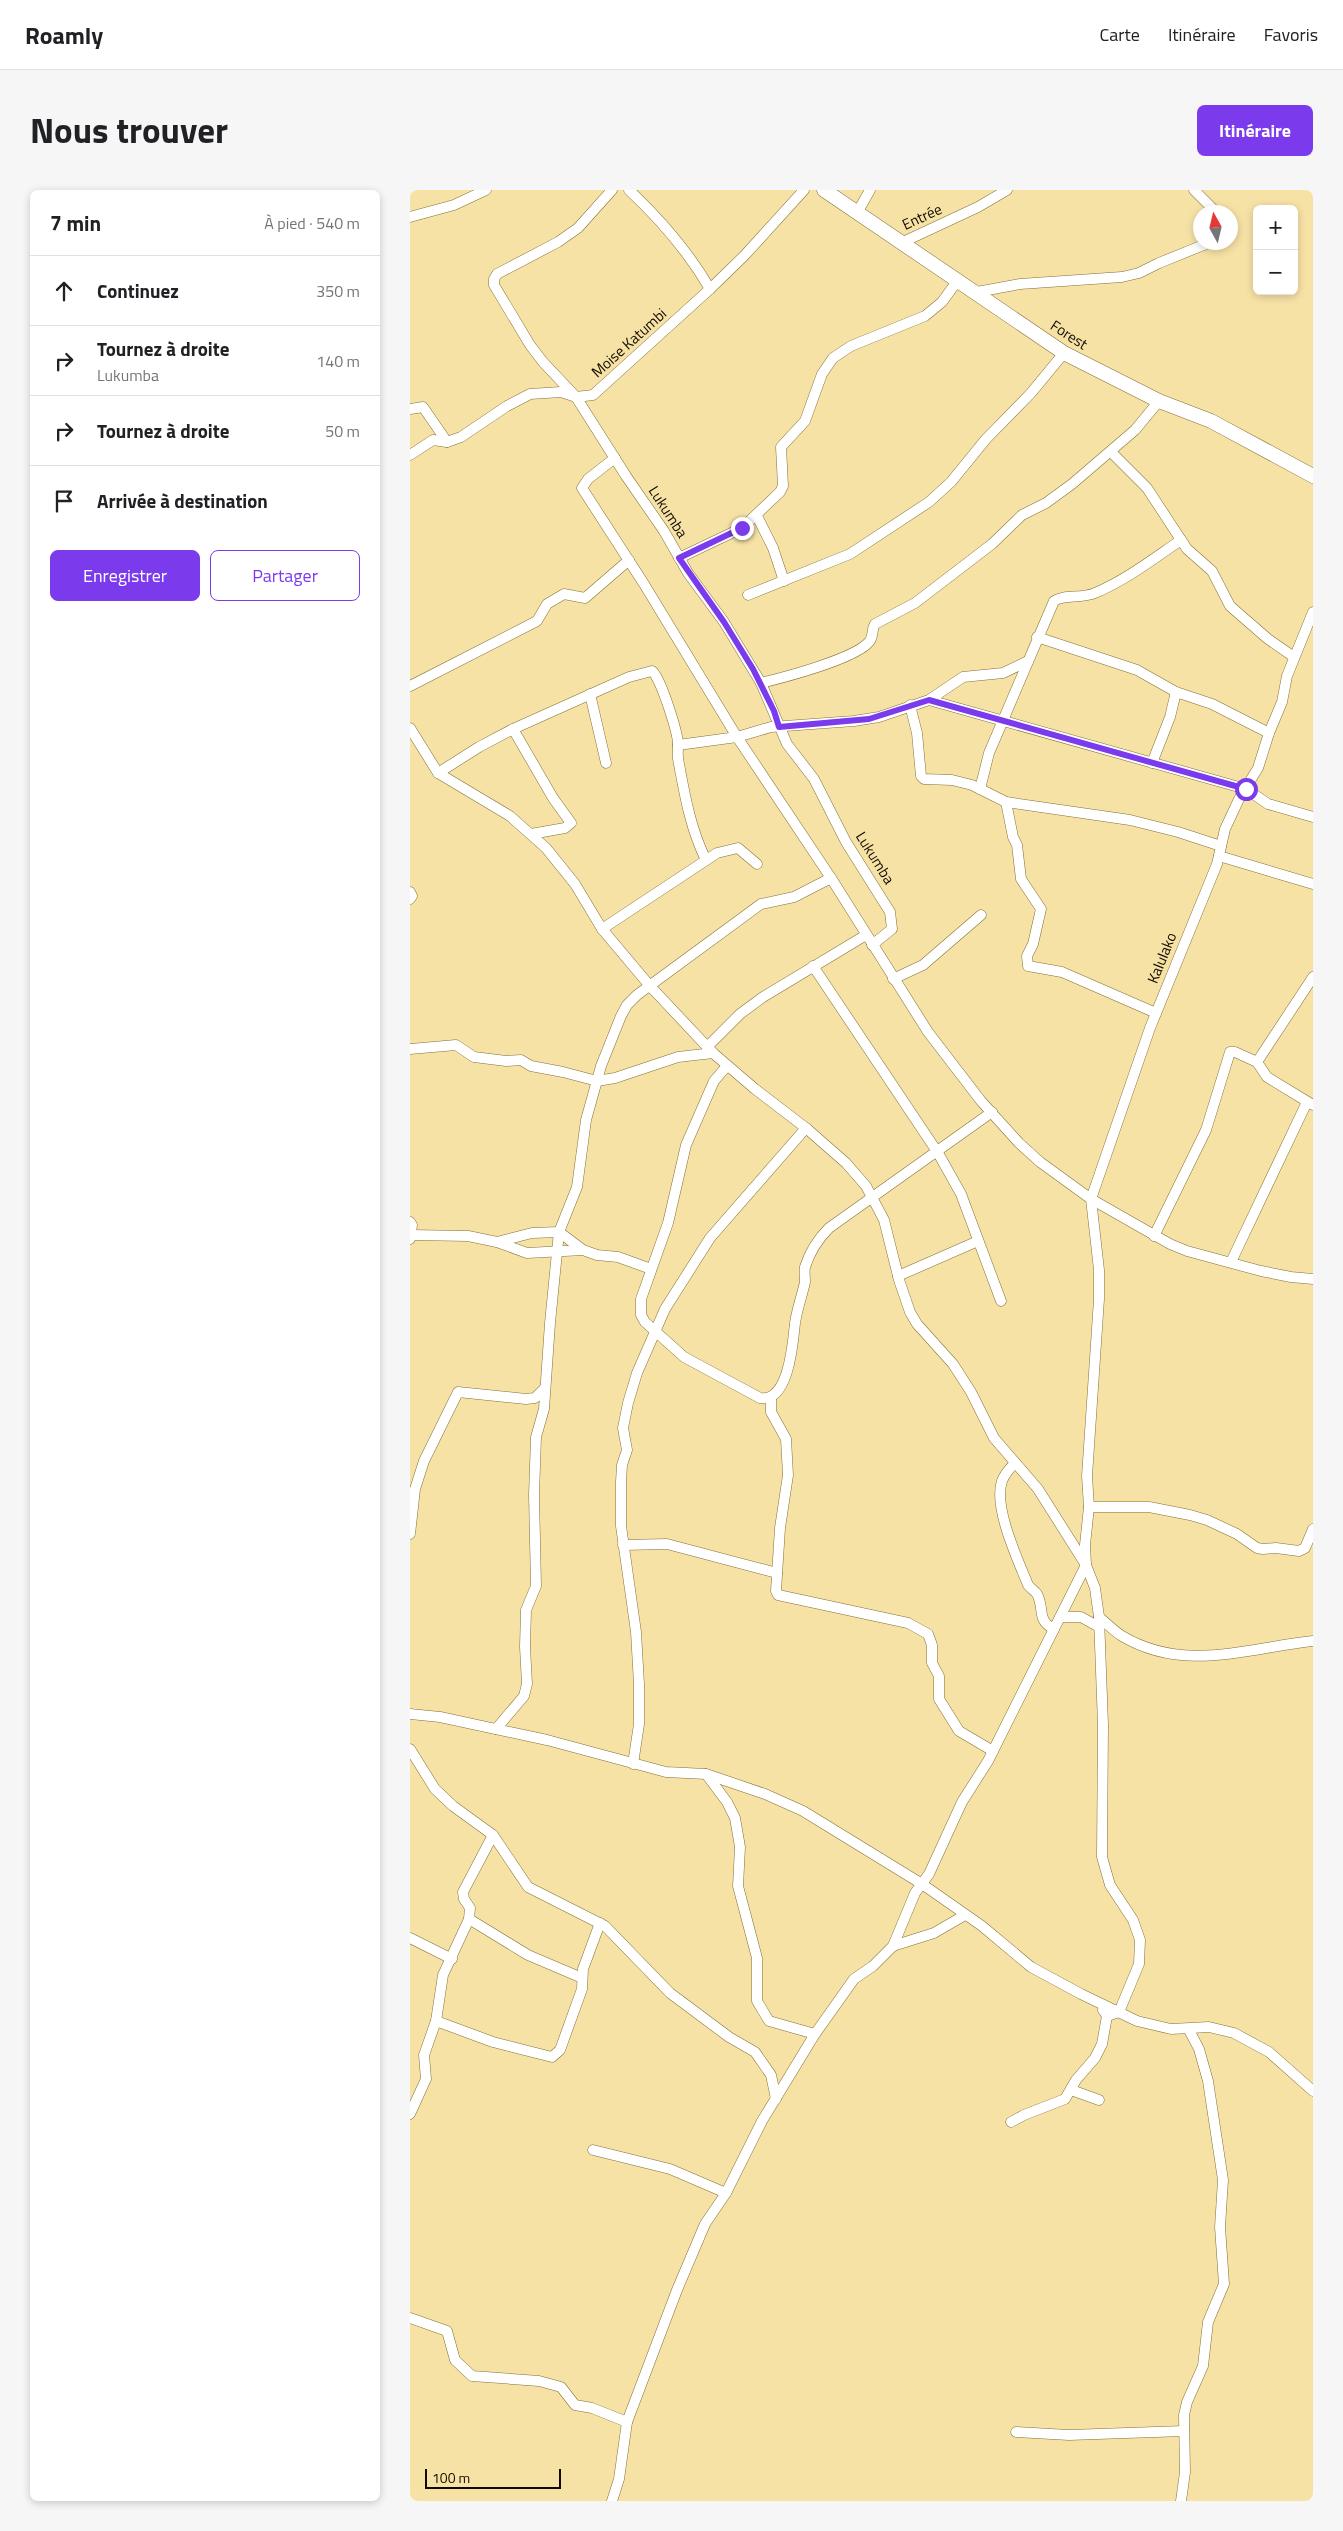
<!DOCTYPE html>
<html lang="fr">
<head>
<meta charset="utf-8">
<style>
	:root { --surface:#fff; --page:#f6f6f6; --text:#202124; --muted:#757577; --line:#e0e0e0; --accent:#7c3aed }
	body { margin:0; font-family:"Titillium Web",sans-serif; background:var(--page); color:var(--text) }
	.controls { position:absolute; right:15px; top:15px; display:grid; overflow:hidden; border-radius:8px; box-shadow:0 2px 8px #0003 }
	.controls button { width:45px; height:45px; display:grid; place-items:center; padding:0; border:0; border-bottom:1px solid var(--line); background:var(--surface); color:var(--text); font:25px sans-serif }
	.compass { position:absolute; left:783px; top:15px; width:45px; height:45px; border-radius:50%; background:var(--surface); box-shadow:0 2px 8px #0003; rotate:352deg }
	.scale { position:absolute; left:15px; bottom:12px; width:136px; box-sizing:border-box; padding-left:5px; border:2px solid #110a00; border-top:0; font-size:14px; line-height:18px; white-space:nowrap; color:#110a00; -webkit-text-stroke:4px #f7e2a6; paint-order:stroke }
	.stop { position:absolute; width:15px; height:15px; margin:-11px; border:4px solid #7c3aed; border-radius:50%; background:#fff }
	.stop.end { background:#7c3aed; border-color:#fff; box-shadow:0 1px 5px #0008 }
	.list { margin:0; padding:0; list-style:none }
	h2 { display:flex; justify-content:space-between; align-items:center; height:65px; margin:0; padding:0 20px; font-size:21px }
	h2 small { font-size:16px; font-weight:400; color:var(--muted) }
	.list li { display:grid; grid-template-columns:32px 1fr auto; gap:15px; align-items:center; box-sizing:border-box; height:70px; padding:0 20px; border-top:1px solid var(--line) }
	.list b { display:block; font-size:19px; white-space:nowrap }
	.list p { margin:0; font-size:16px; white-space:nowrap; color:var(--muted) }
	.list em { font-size:16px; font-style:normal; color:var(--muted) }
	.actions { display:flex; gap:10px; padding:15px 20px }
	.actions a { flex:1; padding:11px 0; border:1px solid var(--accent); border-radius:8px; text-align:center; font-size:18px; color:var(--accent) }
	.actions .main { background:var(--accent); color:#fff }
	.icon { flex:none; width:28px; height:28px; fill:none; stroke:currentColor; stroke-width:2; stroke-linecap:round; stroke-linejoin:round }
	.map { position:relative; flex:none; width:903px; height:2311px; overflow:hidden; border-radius:8px }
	header { display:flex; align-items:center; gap:30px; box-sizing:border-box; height:70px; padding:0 25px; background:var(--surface); border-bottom:1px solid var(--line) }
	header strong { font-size:24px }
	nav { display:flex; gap:28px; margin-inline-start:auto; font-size:18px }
	.intro { display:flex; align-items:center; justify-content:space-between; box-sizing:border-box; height:120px; padding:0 30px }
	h1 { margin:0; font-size:35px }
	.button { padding:12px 22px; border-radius:8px; background:var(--accent); color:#fff; font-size:18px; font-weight:700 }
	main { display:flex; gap:30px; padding:0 30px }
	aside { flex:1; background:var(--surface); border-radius:8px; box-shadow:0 2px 8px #0003 }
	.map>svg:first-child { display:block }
</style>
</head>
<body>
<header>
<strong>Roamly</strong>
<nav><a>Carte</a><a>Itinéraire</a><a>Favoris</a></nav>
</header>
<div class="intro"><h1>Nous trouver</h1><a class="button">Itinéraire</a></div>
<main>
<aside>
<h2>7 min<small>À pied · 540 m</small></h2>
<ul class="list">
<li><svg class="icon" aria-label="ahead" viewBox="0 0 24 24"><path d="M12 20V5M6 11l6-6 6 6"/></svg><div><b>Continuez</b></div><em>350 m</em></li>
<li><svg class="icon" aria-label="right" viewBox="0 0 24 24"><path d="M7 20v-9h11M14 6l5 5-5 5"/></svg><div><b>Tournez à droite</b><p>Lukumba</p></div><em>140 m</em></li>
<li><svg class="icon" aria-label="right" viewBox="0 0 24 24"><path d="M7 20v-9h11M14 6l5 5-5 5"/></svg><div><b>Tournez à droite</b></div><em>50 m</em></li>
<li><svg class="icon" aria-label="arrive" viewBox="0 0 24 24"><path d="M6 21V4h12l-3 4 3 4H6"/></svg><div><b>Arrivée à destination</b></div></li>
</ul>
<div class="actions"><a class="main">Enregistrer</a><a>Partager</a></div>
</aside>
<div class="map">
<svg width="903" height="2311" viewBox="0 0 903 2311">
	<rect width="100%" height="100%" fill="#f7e2a6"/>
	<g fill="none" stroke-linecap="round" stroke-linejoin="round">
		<defs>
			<g id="street">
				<polyline points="202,0 168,38 148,52 87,84 84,89 84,95 120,155 133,172 166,207 216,286 254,341 278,383 314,432 351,493 377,554 404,589 436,652 480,722 482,739 462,755"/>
				<path d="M219,0C251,30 278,61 300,99"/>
				<polyline points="784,0 806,22"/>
				<polyline points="447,23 460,0"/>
				<polyline points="0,27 44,15 76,0"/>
				<polyline points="493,52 568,17 597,0"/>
				<polyline points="567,102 610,94 712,87 729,83 749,73 801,52"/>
				<polyline points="0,219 13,217 37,252"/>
				<polyline points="701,262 737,298 777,359 802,381 820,416 858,449 884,467"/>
				<polyline points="0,265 23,250 37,252 51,247 97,216 120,204 151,202 166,207 183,205 300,99 334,66 394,0"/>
				<polyline points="205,268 178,289 172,298 234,394 327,547 421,688 518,842 571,911 609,953 630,972 681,1009 760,1054 777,1061 851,1081 881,1087 903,1089"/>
				<polyline points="347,326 363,358 374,391"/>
				<polyline points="269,368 332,338 370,302 373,296 371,257 395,231 412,184 423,168 441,156 515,126 532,112 548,90"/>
				<polyline points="338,405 440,364 519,312 541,292 576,249 621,203 654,163"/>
				<polyline points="627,447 727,480 766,502 802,514 859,543"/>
				<path d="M351,493C375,487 444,469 459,452C464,447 461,440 465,434L505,413L582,354L612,325L636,313L662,294L725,240L749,211"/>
				<polyline points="0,496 127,431 137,414 154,404 175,408 219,370"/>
				<polyline points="180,504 196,573"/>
				<polyline points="519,510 836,599 858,614 903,627"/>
				<polyline points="500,515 507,543 511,586 514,589 542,590 562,595 596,612 720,630 768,642 811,656"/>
				<polyline points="0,538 28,583 100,626 136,658 165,694 192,739 240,796 303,863 345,899 396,938 436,973 456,996 474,1030 489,1090 500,1122 507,1134 543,1174 561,1202 584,1248 628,1299 676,1375 685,1398 689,1427 693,1535 692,1667 700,1695 723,1730 730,1750 729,1774 709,1822 697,1826"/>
				<polyline points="103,539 143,608 161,633 155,638 121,644"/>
				<polyline points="268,555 327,547 361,537 444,531 469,527 519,510 553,487 593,483 618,471"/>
				<polyline points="742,573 760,527 766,502"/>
				<path d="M28,583L69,557L103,539L219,487L242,481C250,486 269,545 268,556C268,562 267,567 269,574C275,607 281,640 296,670"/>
				<path d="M570,599L579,563L644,411C654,404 671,409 685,403C716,390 743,369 771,350"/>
				<polyline points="596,612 603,647 607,655 611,689 631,719 623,754 617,766 618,776 652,782 746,823"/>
				<polyline points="809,666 903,694"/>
				<polyline points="0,702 2,706 0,709"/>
				<polyline points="192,739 307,663 328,658 347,674"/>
				<polyline points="403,776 528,963 551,1004 591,1111"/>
				<polyline points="483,789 513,775 571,725"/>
				<polyline points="297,857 330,824 353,807 456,745"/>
				<polyline points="0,859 46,855 64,867 96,871 111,870 121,876 153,882 187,891 205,888 268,867 303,863"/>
				<polyline points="847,872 903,787"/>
				<path d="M317,876L304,891L276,955L258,1033L231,1109V1125L235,1132L274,1167L350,1208C379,1213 383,1152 385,1133C387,1119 392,1106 395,1092C395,1087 394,1082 395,1077C400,1061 408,1049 419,1038L582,922"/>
				<polyline points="0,1032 2,1035 0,1049"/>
				<polyline points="1,1045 58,1046 87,1052 117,1063 173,1060 187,1065 208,1067 241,1079"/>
				<polyline points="744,1046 796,940 820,862 825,862 847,872 857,887 903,915"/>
				<polyline points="87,1052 122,1043 149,1042 173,1060"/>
				<polyline points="821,1072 897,912"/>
				<polyline points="488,1086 568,1051"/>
				<polyline points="361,1207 361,1222 376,1249 378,1285 370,1338 366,1401 368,1405 498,1433 518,1444 522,1455 522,1473 529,1486 529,1509 549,1541 583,1561"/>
				<path d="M605,1273C600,1278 595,1283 592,1291C583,1317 608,1370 618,1395C620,1398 625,1401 627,1404C635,1419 626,1430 644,1439"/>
				<polyline points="679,1317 739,1317 780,1325 797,1330 827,1344 847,1358 853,1359 866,1358 889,1361 895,1358 903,1339"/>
				<polyline points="0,1344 5,1299 14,1271 48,1202 116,1209 125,1208 135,1198"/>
				<polyline points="213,1355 257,1354 367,1383"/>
				<polyline points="650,1427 671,1427 689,1437"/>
				<path d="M689,1427C696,1433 704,1441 712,1446C774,1483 837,1458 903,1451"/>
				<polyline points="0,1524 30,1527 137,1550 256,1582 296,1584 355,1604 393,1621 512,1694 572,1736 621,1777 671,1804 727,1831 761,1839 799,1837 824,1843 859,1862 903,1901"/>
				<polyline points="86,1539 114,1506 117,1494 115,1457 116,1420 126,1396 124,1305 126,1247 134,1219 140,1133 149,1042 167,997 176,930 191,876 211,826 217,815 227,805 351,714 384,707 421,688"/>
				<polyline points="0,1559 25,1599 43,1616 83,1645 118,1697 195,1736 260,1803 319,1847 345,1862 361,1885 366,1909"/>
				<polyline points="223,1574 229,1534 229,1494 226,1442 211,1336 211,1292 212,1275 217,1260 213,1238 218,1213 227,1183 255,1119 300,1048 396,938"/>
				<polyline points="296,1584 317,1612 325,1628 330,1657 328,1696 347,1768 347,1811 359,1831 405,1844"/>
				<polyline points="59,1729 118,1765 172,1788"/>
				<polyline points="0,1748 42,1769"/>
				<polyline points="483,1756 524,1743 555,1725"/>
				<polyline points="26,1831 83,1852 142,1867 150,1860 172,1799 173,1779 190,1733"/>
				<polyline points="662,1897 664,1901 689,1910"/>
				<polyline points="0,1924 16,1889 14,1865 26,1831 33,1785 59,1729 60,1718 54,1709 53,1702 83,1645"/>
				<polyline points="601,1932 614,1925 655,1909 666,1890 685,1868 692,1854 697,1826 693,1820"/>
				<polyline points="183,1960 260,1979 316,2003"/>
				<polyline points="0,2128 37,2141 45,2170 62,2186 129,2191 151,2197 165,2215 182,2218 217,2232"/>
				<polyline points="606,2242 659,2245 774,2241"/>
				<polyline points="202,2311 209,2289 217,2232 267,2100 295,2034 316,2003 352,1931 405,1844 444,1789 463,1776 483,1756 505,1703 519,1684 552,1612 578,1571 676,1375 675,1355 679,1317 677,1286 689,1109 689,1080 681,1009 740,838 807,674 815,639 829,609 848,578 859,543 872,512 877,486 903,422"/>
				<polyline points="771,2311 775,2282 774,2225 777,2212 793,2176 798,2132 814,2094 810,2037 813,1990 798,1891 789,1859 779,1840"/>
			</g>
			<polyline id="secondary" points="414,0 654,163 749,211 801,231 903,286"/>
		</defs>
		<use href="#street" stroke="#837037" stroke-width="11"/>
		<use href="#secondary" stroke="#837037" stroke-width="15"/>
		<use href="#street" stroke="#fff" stroke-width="10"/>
		<use href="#secondary" stroke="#fff" stroke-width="14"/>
	</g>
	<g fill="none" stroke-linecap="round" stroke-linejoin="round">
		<polyline stroke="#7c3aed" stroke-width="6" points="332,338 269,368 314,432 343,479 364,521 369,537 459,529 519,510 836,599"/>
	</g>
	<g text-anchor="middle" stroke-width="4.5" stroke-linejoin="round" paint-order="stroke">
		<g font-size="15" fill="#110a00" stroke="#f7e2a6">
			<text transform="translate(512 27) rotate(-25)" y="5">Entrée</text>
			<text transform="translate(659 145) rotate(33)" y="5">Forest</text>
			<text transform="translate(219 153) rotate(-42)" y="5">Moise Katumbi</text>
			<text transform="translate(258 322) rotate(57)" y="5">Lukumba</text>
			<text transform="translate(465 668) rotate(58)" y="5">Lukumba</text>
			<text transform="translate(752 768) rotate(-68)" y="5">Kalulako</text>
		</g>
	</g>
</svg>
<div class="controls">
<button>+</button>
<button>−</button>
</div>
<svg class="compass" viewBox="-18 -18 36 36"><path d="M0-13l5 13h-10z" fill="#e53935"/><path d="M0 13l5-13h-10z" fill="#757577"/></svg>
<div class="scale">100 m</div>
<div class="stop" style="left:836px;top:599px"></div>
<div class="stop end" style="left:332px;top:338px"></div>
</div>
</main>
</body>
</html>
